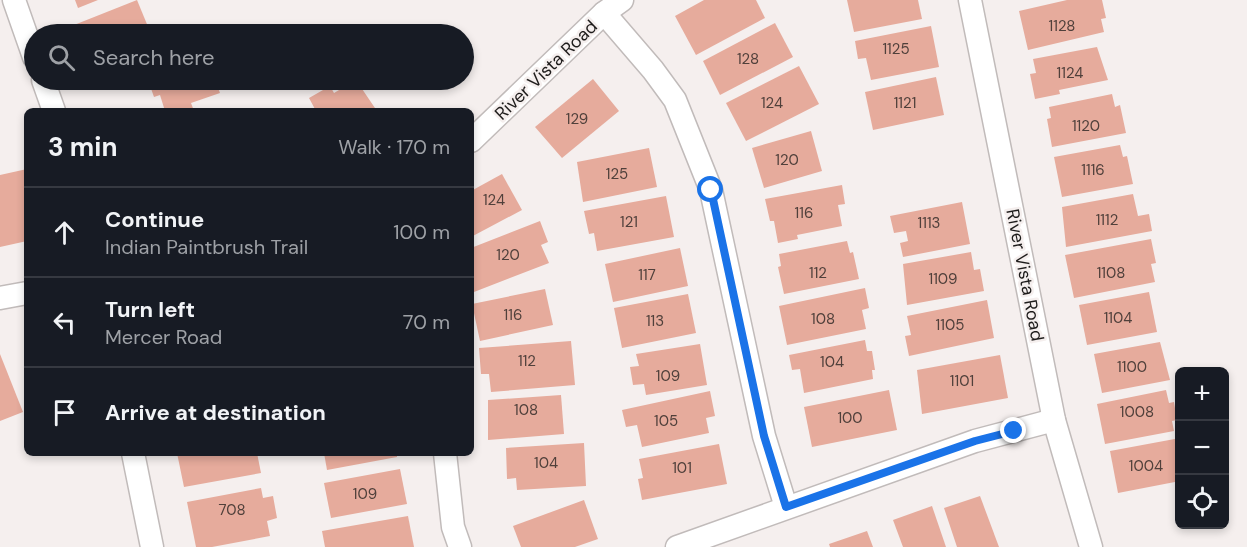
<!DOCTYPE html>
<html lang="en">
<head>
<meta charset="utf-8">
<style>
	:root { --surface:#171b24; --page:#242831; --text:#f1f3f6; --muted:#9ea1a6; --line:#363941 }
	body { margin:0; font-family:"DM Sans",sans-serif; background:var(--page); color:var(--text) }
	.controls { position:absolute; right:18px; bottom:18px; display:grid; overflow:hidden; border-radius:9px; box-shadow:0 3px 9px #0003 }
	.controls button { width:54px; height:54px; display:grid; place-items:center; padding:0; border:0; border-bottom:2px solid var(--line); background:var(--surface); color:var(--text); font:30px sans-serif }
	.stop { position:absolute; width:18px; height:18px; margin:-14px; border:4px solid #1a73e8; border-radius:50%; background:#fff }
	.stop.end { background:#1a73e8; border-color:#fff; box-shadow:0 2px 6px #0008 }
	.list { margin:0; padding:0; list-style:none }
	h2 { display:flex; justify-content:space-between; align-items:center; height:78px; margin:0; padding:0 24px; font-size:26px }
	h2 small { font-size:20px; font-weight:400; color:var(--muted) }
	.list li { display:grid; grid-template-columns:39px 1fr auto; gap:18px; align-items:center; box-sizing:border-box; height:90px; padding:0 24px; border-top:2px solid var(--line) }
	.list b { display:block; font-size:22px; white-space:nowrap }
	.list p { margin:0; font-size:20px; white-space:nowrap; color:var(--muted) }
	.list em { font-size:20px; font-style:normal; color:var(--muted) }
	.icon { flex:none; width:33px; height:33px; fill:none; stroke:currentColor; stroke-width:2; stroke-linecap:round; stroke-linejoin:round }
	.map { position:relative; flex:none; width:1247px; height:547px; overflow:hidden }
	.search { position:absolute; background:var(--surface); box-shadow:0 3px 9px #0003; left:24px; top:24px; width:450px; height:66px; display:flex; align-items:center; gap:15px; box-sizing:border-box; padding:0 21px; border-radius:33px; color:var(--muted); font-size:22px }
	.panel { position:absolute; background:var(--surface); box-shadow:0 3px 9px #0003; left:24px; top:108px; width:450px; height:348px; border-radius:9px }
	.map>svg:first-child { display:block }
</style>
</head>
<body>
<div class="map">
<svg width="1247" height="547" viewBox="0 0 1247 547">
	<rect width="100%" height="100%" fill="#f5efee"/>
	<g fill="#e6ab9c">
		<polygon points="75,0 98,0 78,8"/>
		<polygon points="137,0 151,34 78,34 74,25"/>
		<polygon points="704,0 756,0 765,18 696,55 675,16"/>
		<polygon points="847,0 918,0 922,19 854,32"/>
		<polygon points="1067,0 1102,0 1106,18 1101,19 1104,32 1028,50 1019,11"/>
		<polygon points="775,23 793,57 720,95 703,61"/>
		<polygon points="931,26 939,67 871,80 866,58 858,59 855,41"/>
		<polygon points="1097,47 1108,80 1059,90 1060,94 1035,99 1030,74 1036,73 1033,59"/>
		<polygon points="799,66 819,104 746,141 726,103"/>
		<polygon points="936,77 944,115 873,130 865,92"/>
		<polygon points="593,79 619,111 562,158 535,127"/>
		<polygon points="148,80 222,80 216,82 220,93 191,103 194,111 165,111 160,95 154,97"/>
		<polygon points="356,80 377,111 316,111 309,98 330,86 334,93"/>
		<polygon points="1112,94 1115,107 1120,105 1126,133 1052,147 1047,119 1051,118 1049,107"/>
		<polygon points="811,131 822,171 764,188 752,148"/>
		<polygon points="1120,145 1123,157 1127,156 1133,184 1062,197 1054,157"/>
		<polygon points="649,148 657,187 583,202 577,162"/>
		<polygon points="27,169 27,241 0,247 0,175"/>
		<polygon points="502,174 522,210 471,237 471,191"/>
		<polygon points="842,185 845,204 838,205 842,226 797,235 798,239 778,243 774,221 770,221 765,199"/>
		<polygon points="1133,194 1138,216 1149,214 1152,231 1066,247 1062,207"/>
		<polygon points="666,196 674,237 597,251 594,233 589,234 584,211"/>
		<polygon points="962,202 970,244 903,257 900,243 908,241 906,231 894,233 890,216"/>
		<polygon points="540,221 548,242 541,245 549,263 474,292 471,285 471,248"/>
		<polygon points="1151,239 1156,263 1151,264 1155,282 1074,298 1065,255"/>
		<polygon points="847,241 850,253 853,252 859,279 784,294 778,267 781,266 779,254"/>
		<polygon points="680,248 688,286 613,302 605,264"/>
		<polygon points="971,252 974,270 980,269 984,291 907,305 903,264"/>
		<polygon points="865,288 869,308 862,310 866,329 787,345 779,306"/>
		<polygon points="545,289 553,325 480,341 472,304"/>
		<polygon points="1149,292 1157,332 1087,345 1079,305"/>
		<polygon points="688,294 696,333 622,348 614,308"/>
		<polygon points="987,300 994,338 909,356 905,336 911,335 907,316"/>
		<polygon points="865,340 867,351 872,351 875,370 872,370 873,379 804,393 800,369 792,370 789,355"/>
		<polygon points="571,341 575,385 491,392 489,374 481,374 479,348"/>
		<polygon points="1160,342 1170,380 1102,393 1094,354"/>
		<polygon points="700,344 707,385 646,395 644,384 633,385 630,367 639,366 636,354"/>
		<polygon points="0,354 23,412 0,421"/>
		<polygon points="1000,355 1008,398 922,414 917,370"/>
		<polygon points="889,390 897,430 812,447 804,407"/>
		<polygon points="1166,390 1169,403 1174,402 1177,420 1172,421 1174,431 1105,444 1097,404"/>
		<polygon points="710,391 715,416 706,418 709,433 642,447 637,425 626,427 622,410"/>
		<polygon points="561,395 564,434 488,440 488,400"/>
		<polygon points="1180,438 1180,481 1118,493 1110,451"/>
		<polygon points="584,443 586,486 517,490 516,478 507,479 506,448"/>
		<polygon points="719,444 727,484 642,500 638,479 643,478 639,459"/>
		<polygon points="177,453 257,453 261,473 184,487"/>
		<polygon points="324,453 397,453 397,457 327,470"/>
		<polygon points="400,469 407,504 331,518 324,483"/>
		<polygon points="261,488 263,498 273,496 277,518 267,521 270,536 212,547 196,547 187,502"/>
		<polygon points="980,496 999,547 957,547 944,508"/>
		<polygon points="584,500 598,539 575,547 521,547 513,526"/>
		<polygon points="932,506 946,547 903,547 893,520"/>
		<polygon points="408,516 414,547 325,547 322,531"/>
		<polygon points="867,531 873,547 830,547 829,544"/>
	</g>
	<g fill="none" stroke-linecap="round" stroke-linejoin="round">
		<defs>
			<g id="minor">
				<polyline points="14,0 34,57"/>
				<polyline points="970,0 1054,420 1091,547"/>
				<polyline points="604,13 653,70 675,100 711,190 764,436 786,507"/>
				<polyline points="43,80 54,111"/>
				<polyline points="471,141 604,13 622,0"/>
				<polyline points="0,298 27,293"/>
				<polyline points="133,453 152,547"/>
				<polyline points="445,453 453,527 460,547"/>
				<polyline points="677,547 975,441 1054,420"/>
			</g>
		</defs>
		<use href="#minor" stroke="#c1bbba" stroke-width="25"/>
		<use href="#minor" stroke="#fff" stroke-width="22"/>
	</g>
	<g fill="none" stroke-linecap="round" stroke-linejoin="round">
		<polyline stroke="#1a73e8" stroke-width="8" points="711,190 764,436 786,507 975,441 1014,431"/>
	</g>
	<g text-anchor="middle" stroke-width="5" stroke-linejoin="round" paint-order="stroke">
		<g font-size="15" fill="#50403b">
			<text x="1062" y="31">1128</text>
			<text x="896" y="54">1125</text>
			<text x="748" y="64">128</text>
			<text x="1070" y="78">1124</text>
			<text x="772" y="108">124</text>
			<text x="905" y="108">1121</text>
			<text x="577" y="124">129</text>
			<text x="1086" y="131">1120</text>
			<text x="787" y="165">120</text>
			<text x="1093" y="175">1116</text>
			<text x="617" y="179">125</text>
			<text x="494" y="205">124</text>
			<text x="804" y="218">116</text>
			<text x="1107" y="225">1112</text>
			<text x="629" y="227">121</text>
			<text x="929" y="228">1113</text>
			<text x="508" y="260">120</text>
			<text x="818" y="278">112</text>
			<text x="1111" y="278">1108</text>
			<text x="647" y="280">117</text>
			<text x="943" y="284">1109</text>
			<text x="513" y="320">116</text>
			<text x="1118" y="323">1104</text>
			<text x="823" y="324">108</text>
			<text x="655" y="326">113</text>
			<text x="950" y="330">1105</text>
			<text x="527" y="366">112</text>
			<text x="832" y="367">104</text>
			<text x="1132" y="372">1100</text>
			<text x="668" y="381">109</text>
			<text x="962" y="386">1101</text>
			<text x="526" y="415">108</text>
			<text x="1137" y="417">1008</text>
			<text x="850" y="423">100</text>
			<text x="666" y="426">105</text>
			<text x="546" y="468">104</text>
			<text x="1146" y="471">1004</text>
			<text x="682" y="473">101</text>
			<text x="365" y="499">109</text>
			<text x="232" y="515">708</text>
		</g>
		<g font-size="18" fill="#1e1c1b" stroke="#f5efee">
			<text transform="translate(546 70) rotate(-44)" y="6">River Vista Road</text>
			<text transform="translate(1025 275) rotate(79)" y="6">River Vista Road</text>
		</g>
	</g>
</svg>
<div class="controls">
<button>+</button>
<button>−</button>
<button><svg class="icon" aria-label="locate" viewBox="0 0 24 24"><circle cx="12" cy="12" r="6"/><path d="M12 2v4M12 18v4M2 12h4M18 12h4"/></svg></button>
</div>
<div class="stop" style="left:711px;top:190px"></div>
<div class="stop end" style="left:1014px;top:431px"></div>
<div class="search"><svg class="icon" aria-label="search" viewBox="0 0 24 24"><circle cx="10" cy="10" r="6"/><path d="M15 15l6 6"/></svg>Search here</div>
<section class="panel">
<h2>3 min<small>Walk · 170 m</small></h2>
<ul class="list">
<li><svg class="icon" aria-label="ahead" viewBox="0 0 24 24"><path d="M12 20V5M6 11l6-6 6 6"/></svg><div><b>Continue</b><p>Indian Paintbrush Trail</p></div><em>100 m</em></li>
<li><svg class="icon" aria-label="left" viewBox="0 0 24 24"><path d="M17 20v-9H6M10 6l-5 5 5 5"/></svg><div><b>Turn left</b><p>Mercer Road</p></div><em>70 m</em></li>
<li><svg class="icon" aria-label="arrive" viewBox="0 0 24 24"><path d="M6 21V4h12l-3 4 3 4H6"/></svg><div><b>Arrive at destination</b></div></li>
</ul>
</section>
</div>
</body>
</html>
